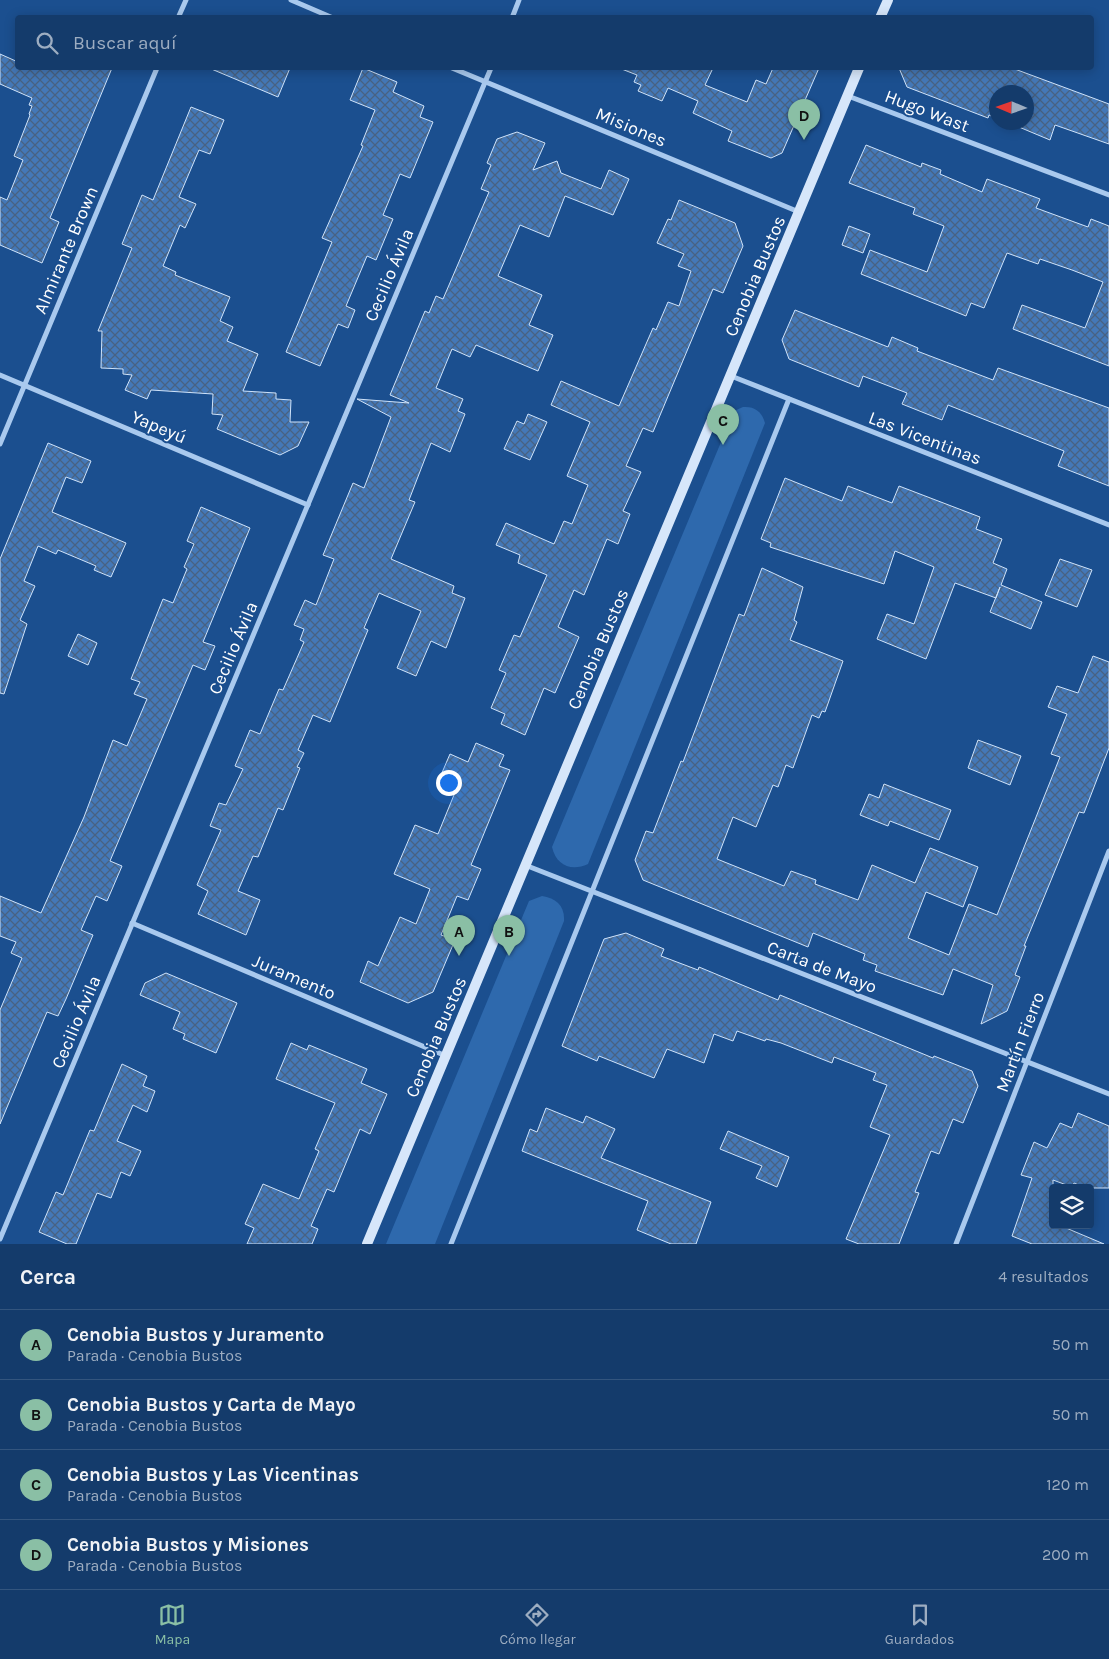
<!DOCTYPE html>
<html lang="es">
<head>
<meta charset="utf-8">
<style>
	:root { --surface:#143b6b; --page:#1d4271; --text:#f1f3f6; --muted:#9dadc1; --line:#33557e; --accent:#8abfa5 }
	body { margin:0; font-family:Karla,sans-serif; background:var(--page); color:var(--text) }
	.controls { position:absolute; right:15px; bottom:15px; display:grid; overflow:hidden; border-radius:5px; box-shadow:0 2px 12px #0003 }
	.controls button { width:45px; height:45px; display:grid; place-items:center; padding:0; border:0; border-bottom:1px solid var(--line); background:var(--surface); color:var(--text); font:25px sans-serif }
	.compass { position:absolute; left:989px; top:85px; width:45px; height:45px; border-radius:50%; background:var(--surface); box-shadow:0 2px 12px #0003; rotate:272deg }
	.you { position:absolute; left:448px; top:782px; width:18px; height:18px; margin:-12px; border:4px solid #fff; border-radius:50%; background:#1a73e8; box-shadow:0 0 0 8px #1a73e833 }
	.badge { display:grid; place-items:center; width:32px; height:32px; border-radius:50%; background:var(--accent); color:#111; font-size:16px; font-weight:700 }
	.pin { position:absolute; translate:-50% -41px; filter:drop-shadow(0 1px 2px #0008) }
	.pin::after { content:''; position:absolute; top:26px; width:18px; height:15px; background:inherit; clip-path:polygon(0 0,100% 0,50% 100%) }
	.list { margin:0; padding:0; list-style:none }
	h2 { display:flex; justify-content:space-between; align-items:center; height:65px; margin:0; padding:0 20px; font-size:21px }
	h2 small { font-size:16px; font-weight:400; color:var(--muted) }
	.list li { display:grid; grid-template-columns:32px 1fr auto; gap:15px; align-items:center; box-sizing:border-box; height:70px; padding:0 20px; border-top:1px solid var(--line) }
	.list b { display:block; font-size:19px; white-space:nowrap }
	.list p { margin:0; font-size:16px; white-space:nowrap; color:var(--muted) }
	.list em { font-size:16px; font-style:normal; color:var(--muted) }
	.icon { flex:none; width:28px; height:28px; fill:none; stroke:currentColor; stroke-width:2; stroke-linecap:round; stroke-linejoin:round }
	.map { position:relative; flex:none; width:1109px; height:1244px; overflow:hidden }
	.search { position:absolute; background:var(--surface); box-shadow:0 2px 12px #0003; left:15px; right:15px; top:15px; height:55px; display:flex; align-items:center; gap:12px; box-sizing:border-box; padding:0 18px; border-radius:5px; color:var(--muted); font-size:19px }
	.sheet { height:345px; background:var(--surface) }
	nav { display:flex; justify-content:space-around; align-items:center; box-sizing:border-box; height:70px; border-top:1px solid var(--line); background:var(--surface); font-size:14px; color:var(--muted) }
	nav a { display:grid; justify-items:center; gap:2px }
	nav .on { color:var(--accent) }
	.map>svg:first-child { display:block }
</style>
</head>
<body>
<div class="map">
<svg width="1109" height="1244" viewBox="0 0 1109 1244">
	<defs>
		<pattern id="building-cross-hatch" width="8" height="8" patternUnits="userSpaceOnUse" patternTransform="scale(1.25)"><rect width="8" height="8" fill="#4478b7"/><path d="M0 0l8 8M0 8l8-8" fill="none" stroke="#486282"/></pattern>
	</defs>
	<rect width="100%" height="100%" fill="#1b4f8f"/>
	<g fill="#2e69ad">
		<path d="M743,407C755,406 762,412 765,423L588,864C571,872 556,865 552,847L734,411Z"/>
		<path d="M542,896C556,898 565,906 564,921L435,1244H386L529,901Z"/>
	</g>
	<g fill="url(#building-cross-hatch)" stroke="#cfe3fa">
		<polygon points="0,54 18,62 18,68 112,68 50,218 59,222 42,263 0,245 0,197 7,200 23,160 14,156 30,115 29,114 32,106 29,105 32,98 0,84"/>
		<polygon points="209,68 290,68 278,97"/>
		<polygon points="363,68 397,82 393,92 424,106 420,117 433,122 410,178 400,174 383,215 393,219 376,260 367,256 346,306 355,310 348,328 338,324 320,366 286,352 332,242 322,238 363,146 361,145 375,110 350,100"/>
		<polygon points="619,68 713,68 705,85 747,102 756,80 766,84 773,68 819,68 782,153 771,158 728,141 732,131 693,113 698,101 668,88 662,101 638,91 641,85 634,82 637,75"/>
		<polygon points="899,68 1012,68 1109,104 1109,144 1055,125 1050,140 1007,122 1026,122 1026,92 996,92 996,118 989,115 988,118 907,87"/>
		<polygon points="191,107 224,120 210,154 199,150 179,197 196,204 185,228 180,225 163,266 176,272 175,275 230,297 220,321 233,327 227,341 258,354 243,391 276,393 276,399 291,400 290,422 309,422 298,446 280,455 217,429 223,415 212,414 213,394 151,390 147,399 125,390 132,375 123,374 123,369 101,368 102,331 98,331 132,248 122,244 142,195 153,200"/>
		<polygon points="517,132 545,143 533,170 557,161 561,173 601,189 609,170 629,179 613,215 565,196 549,237 520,225 498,276 542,295 529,325 553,335 538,371 476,345 470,357 452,349 436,388 463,399 458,411 465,414 450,452 431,443 409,500 415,502 391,559 454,586 452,593 465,598 446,648 431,641 416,676 397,668 421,611 379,593 364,628 368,630 330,722 313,715 298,750 304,753 297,767 300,768 283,810 278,808 258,857 253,856 238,891 260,900 246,935 198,914 208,891 197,885 221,830 210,826 219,803 226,805 243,769 235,766 250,730 260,734 279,689 283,690 304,642 300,640 304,629 294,625 305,600 316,605 334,559 323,555 353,483 364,488 391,417 357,399 409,403 390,395 425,311 429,313 436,296 443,299 489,192 481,189 491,165 487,163 497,139"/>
		<polygon points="866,145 921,167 922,163 941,170 940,174 982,192 987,179 1040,199 1036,208 1088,227 1091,219 1109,226 1109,366 1013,329 1022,305 1085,328 1103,282 1072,270 1040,259 1038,264 1007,253 984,308 971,303 966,316 861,274 870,250 927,272 944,226 913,214 915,208 849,183"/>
		<polygon points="679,200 735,223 743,246 723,293 713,289 653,432 643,428 626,466 641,472 623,511 630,514 618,544 607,539 584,595 574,590 558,627 579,637 555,693 544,688 525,735 501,724 505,714 491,708 506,673 499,670 514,635 520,637 547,575 518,563 520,555 496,545 506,523 554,544 564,521 572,524 588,485 567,476 590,422 551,405 561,381 619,406 653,328 656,330 668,302 679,306 691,271 678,266 684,254 657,243 668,219 671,220"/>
		<polygon points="849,226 870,234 863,253 842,245"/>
		<polygon points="795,310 888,347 892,337 918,348 917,351 993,380 998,368 1109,408 1109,486 1058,466 1064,451 1001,426 948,405 942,420 902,404 907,393 863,376 859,387 789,359 782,340"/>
		<polygon points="528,414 547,422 530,460 504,449 517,421 524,424"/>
		<polygon points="48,443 91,461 82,483 66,477 52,512 126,543 111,577 94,570 96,566 58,550 56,554 38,546 24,581 35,586 20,620 27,624 4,694 0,693 0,559"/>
		<polygon points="785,478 842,501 848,486 892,503 899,486 980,517 976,529 1002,539 993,563 1007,569 1001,585 1042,602 1031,629 990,612 1000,587 996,598 955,583 926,659 877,639 887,614 914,624 934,567 895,551 884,584 770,547 771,543 761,539"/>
		<polygon points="201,507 250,528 203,642 215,646 205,670 193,665 110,861 122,866 107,901 96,896 81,930 93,935 66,999 58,1016 47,1012 0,1124 0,1010 22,958 11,953 16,942 0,936 0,896 41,913 84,817 113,740 127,746 147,699 134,694 140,682 131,679 163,599 173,603 187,569 184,567 194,544 187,541"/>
		<polygon points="1060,559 1092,570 1077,607 1045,595"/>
		<polygon points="762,568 803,587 794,620 797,622 790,640 843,661 825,712 822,711 819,718 812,715 793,768 786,765 778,787 773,785 756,827 733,817 717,859 784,886 791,871 816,880 815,884 858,900 872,865 915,883 930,848 978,867 963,907 926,892 908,938 949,955 969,904 997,915 1060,757 1051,754 1067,714 1048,707 1057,686 1078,693 1093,656 1109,662 1109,748 1084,813 1079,812 1024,946 1026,946 1015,975 1020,977 1007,1011 981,1024 993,985 953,969 943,995 875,971 877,965 863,960 865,954 813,933 808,947 643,880 635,860 646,831 653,833 681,761 683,762 739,614 744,616"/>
		<polygon points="78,634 97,643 88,665 68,656"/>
		<polygon points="978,740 1021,756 1010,785 968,768"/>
		<polygon points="476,743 504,755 499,766 510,770 471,865 481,869 468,900 457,896 441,935 455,940 433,992 408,1003 360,982 368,961 378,966 400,917 416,924 430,889 394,874 415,825 438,834 456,790 438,782 450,754 468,762"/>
		<polygon points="884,784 951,810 939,840 890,821 888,826 860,815 869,794 879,798"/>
		<polygon points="626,933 664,949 661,956 698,970 699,967 778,1000 780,995 933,1058 934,1056 972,1071 978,1086 963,1123 953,1119 939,1154 931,1151 915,1192 919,1193 899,1244 859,1244 846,1239 890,1135 870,1127 887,1085 873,1080 876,1073 834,1057 832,1063 781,1043 766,1039 765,1041 737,1031 733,1041 714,1034 704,1063 667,1049 654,1078 599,1056 597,1061 562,1046 604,939"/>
		<polygon points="166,973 237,1003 216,1053 183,1039 185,1034 173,1029 180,1012 140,995 145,983"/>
		<polygon points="291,1043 307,1050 309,1045 367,1069 361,1083 387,1094 370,1134 360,1129 334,1192 327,1189 311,1226 318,1229 312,1244 247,1244 254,1228 245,1224 263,1184 299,1199 319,1151 315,1149 335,1103 276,1079"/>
		<polygon points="122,1064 147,1076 143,1086 155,1091 147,1112 133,1105 117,1141 141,1151 130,1176 121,1172 111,1198 97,1193 76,1244 67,1244 39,1232 56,1192 63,1195 90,1130 94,1131"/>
		<polygon points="546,1108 583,1123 586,1116 615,1129 601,1158 711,1202 696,1244 671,1244 637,1230 648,1201 522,1151 530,1129 537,1132"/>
		<polygon points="1078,1113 1109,1126 1109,1188 1086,1188 1074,1183 1072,1187 1053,1180 1053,1225 1059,1225 1104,1244 1032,1244 1012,1236 1032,1178 1021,1175 1034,1142 1047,1148 1060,1123 1072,1128"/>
		<polygon points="728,1131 789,1157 777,1187 756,1178 762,1166 720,1149"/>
	</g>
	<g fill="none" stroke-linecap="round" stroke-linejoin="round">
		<g stroke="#a9c9ee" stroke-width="5">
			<polyline points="291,0 333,18"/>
			<polyline points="178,18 186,0"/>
			<polyline points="512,18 519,0"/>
			<polyline points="452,68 799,212"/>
			<polyline points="848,96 1109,195"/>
			<polyline points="0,375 308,505"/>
			<polyline points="731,376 1109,525"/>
			<polyline points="0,444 157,68"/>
			<polyline points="525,865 1109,1094"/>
			<polyline points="132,923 446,1056"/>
			<polyline points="0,1239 491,68"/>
			<polyline points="451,1244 789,399"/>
			<polyline points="956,1244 1109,851"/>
		</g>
		<g stroke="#d6e6fa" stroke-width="10">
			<polyline points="880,18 888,0"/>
			<polyline points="367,1244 859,68"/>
		</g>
	</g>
	<g text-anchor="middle" stroke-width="4" stroke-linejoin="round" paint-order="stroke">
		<g font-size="18" fill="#fff" stroke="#1b4f8f">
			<text transform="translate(927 111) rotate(21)" y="6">Hugo Wast</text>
			<text transform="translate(631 127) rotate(23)" y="6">Misiones</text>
			<text transform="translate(66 250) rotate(-67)" y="6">Almirante Brown</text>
			<text transform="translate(389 275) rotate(-67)" y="6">Cecilio Ávila</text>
			<text transform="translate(755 276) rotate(-67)" y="6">Cenobia Bustos</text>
			<text transform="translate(159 427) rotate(23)" y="6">Yapeyú</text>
			<text transform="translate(925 438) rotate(21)" y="6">Las Vicentinas</text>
			<text transform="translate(233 648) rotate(-67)" y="6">Cecilio Ávila</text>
			<text transform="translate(598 649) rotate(-67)" y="6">Cenobia Bustos</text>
			<text transform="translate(822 967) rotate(21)" y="6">Carta de Mayo</text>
			<text transform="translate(294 977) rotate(23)" y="6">Juramento</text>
			<text transform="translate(76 1022) rotate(-67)" y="6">Cecilio Ávila</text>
			<text transform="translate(436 1037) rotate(-67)" y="6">Cenobia Bustos</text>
			<text transform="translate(1020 1042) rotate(-69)" y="6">Martín Fierro</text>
		</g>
	</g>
</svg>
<div class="controls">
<button><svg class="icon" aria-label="layers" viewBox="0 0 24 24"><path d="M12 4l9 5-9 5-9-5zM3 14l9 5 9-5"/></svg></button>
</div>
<svg class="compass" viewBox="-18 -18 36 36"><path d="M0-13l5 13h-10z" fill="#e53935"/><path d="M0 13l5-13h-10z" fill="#9dadc1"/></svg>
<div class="you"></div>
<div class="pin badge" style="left:459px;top:956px">A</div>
<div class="pin badge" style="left:509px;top:956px">B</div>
<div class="pin badge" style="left:723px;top:445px">C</div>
<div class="pin badge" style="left:804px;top:140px">D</div>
<div class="search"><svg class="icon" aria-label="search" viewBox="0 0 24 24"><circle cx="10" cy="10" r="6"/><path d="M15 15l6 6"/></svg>Buscar aquí</div>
</div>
<section class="sheet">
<h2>Cerca<small>4 resultados</small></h2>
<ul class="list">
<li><span class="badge">A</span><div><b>Cenobia Bustos y Juramento</b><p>Parada · Cenobia Bustos</p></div><em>50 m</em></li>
<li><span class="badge">B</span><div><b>Cenobia Bustos y Carta de Mayo</b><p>Parada · Cenobia Bustos</p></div><em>50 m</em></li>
<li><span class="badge">C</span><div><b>Cenobia Bustos y Las Vicentinas</b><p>Parada · Cenobia Bustos</p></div><em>120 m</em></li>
<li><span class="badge">D</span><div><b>Cenobia Bustos y Misiones</b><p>Parada · Cenobia Bustos</p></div><em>200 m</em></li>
</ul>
</section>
<nav>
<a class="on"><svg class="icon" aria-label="map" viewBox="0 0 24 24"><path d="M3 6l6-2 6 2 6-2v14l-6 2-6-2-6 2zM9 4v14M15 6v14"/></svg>Mapa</a>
<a><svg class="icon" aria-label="directions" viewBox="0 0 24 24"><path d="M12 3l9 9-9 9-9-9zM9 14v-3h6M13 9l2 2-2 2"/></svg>Cómo llegar</a>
<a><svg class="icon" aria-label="saved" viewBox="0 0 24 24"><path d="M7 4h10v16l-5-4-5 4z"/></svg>Guardados</a>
</nav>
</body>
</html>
